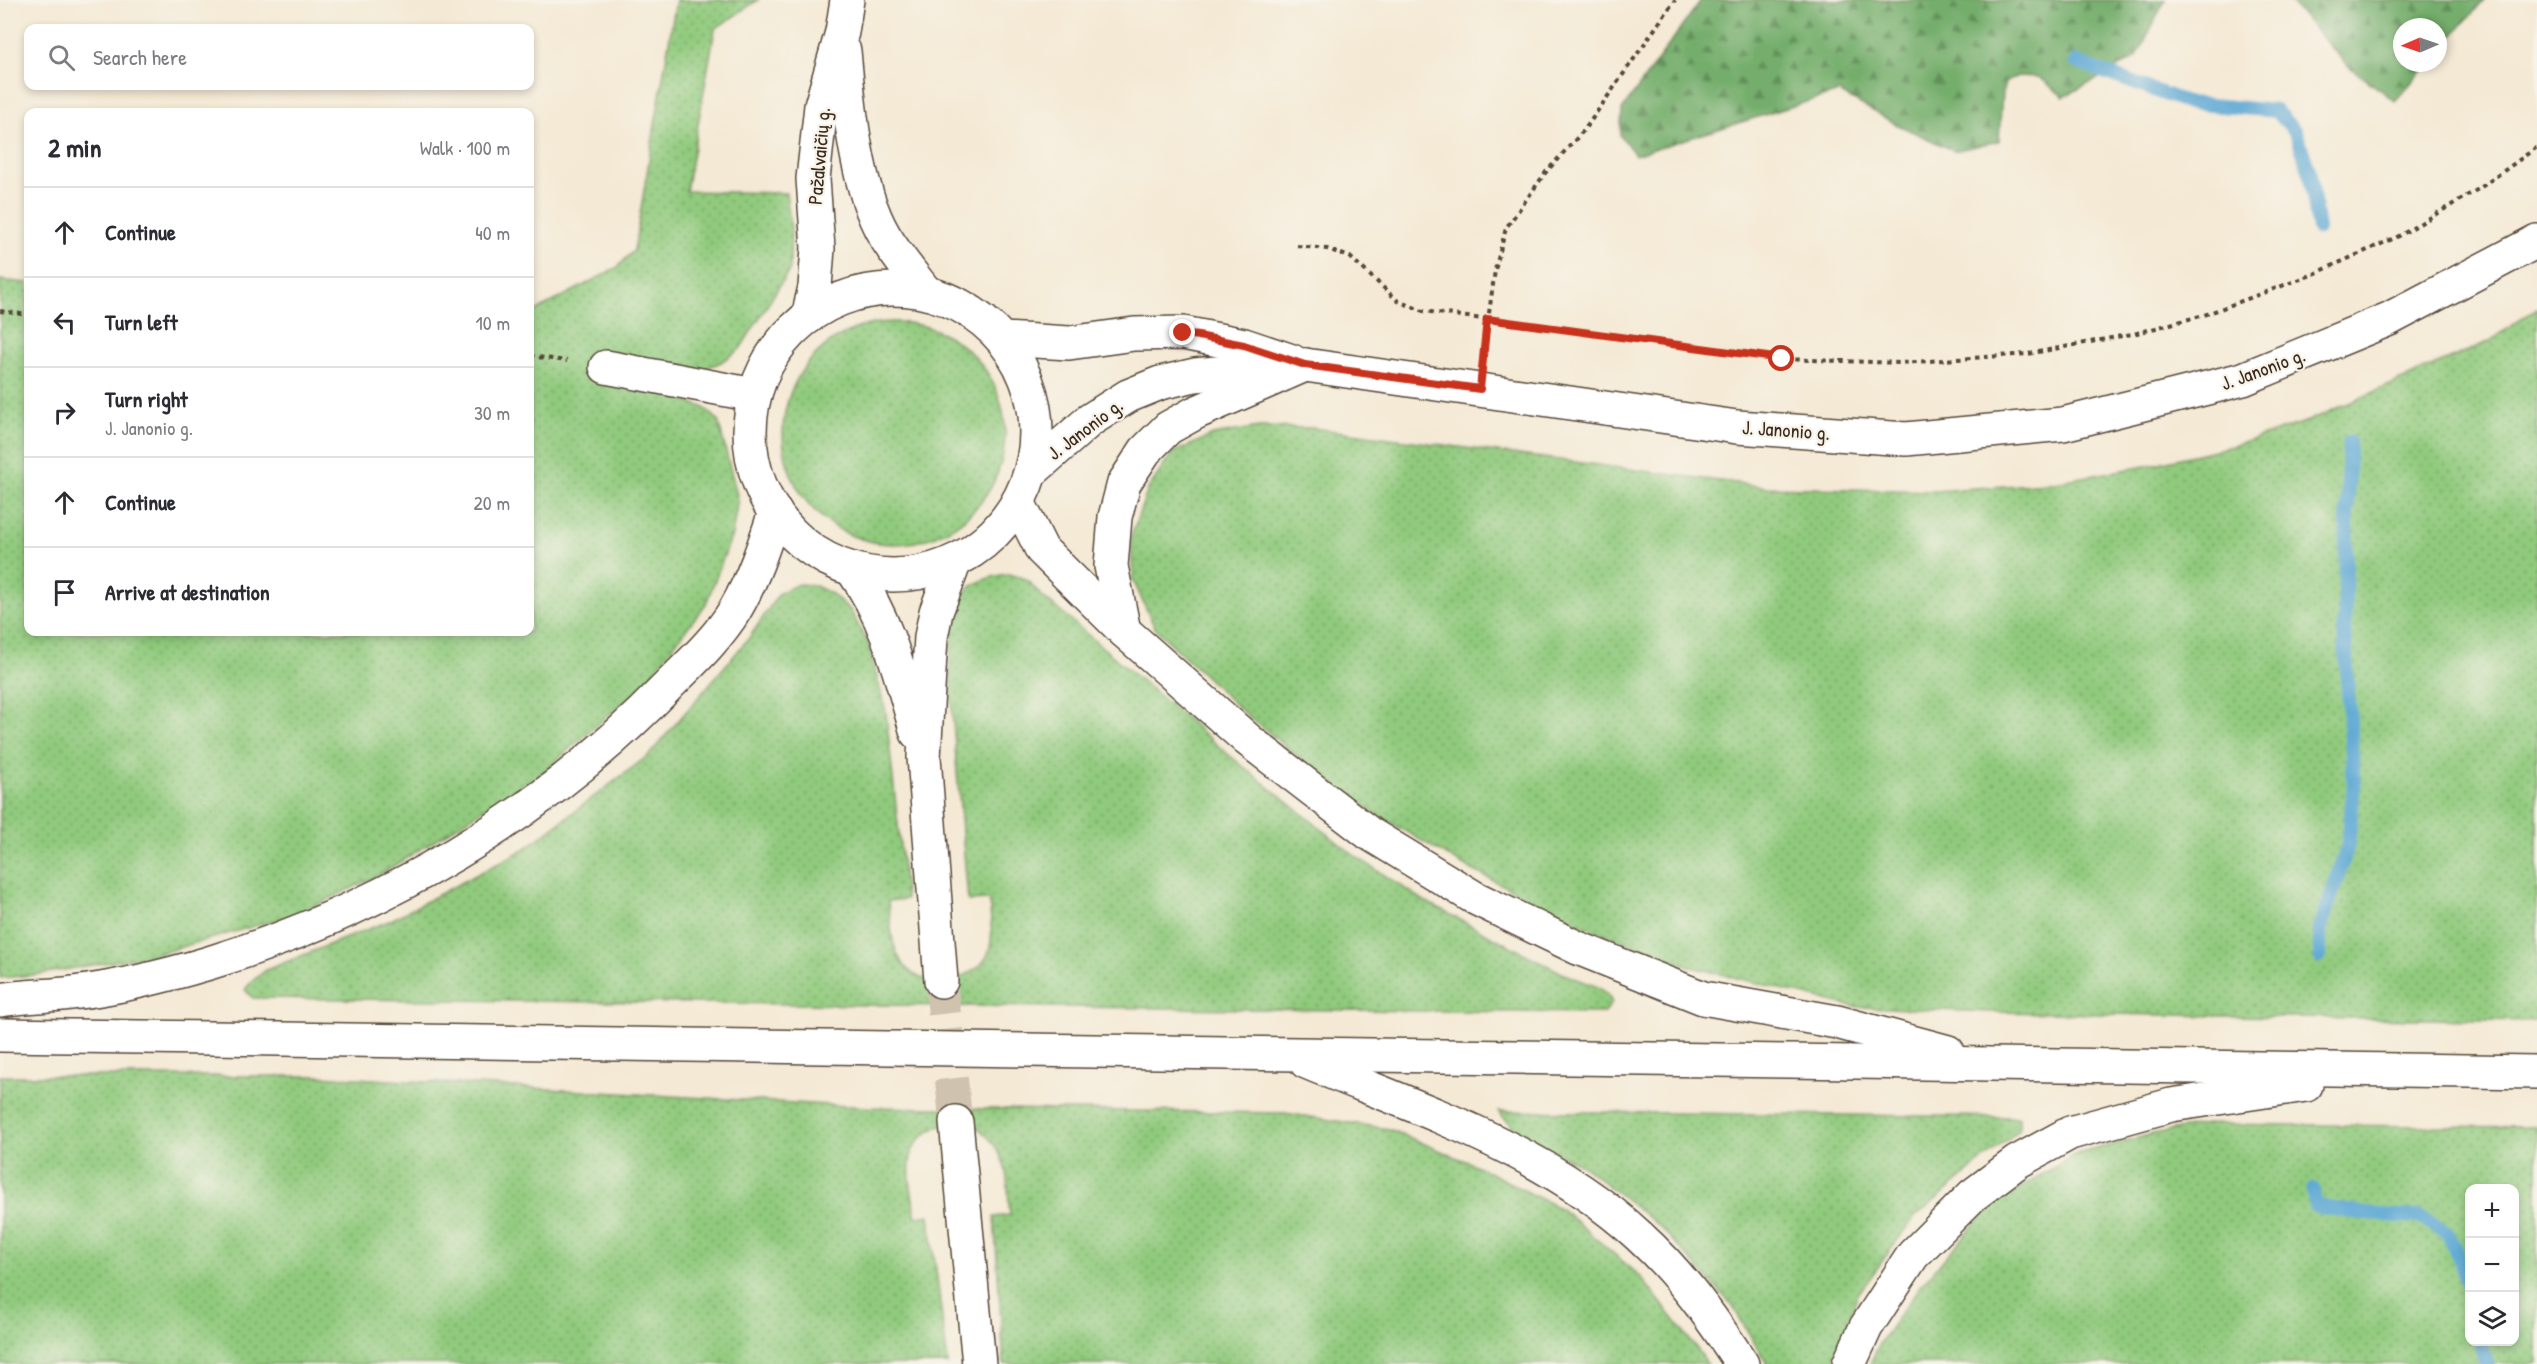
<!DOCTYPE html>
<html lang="en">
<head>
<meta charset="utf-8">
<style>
	:root { --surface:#fff; --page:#f2f2f3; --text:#2b2b33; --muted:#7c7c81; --line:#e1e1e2 }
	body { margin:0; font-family:"Patrick Hand",sans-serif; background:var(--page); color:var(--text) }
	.controls { position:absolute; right:18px; bottom:18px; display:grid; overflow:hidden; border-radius:12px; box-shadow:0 3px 9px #0003 }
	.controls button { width:54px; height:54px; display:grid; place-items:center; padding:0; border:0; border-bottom:2px solid var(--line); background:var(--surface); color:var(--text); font:30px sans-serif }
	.compass { position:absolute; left:2393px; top:18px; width:54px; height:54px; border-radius:50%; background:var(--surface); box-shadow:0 3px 9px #0003; rotate:268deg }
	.stop { position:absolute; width:18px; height:18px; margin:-14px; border:4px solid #c8321e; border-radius:50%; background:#fff }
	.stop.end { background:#c8321e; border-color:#fff; box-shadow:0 2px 6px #0008 }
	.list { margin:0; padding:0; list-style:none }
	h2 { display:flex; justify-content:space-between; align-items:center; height:78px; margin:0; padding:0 24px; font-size:26px }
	h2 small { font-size:20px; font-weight:400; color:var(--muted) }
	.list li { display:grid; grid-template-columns:39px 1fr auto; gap:18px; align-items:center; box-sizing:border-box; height:90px; padding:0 24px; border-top:2px solid var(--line) }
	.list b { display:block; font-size:22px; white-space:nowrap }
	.list p { margin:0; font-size:20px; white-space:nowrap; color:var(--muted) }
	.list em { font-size:20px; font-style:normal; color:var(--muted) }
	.icon { flex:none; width:33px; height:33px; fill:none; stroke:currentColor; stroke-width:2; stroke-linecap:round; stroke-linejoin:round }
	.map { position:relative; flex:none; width:2537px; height:1364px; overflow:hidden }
	.search { position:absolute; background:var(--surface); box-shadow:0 3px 9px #0003; left:24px; top:24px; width:510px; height:66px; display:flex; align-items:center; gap:15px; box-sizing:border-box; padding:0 21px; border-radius:12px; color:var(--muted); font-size:22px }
	.panel { position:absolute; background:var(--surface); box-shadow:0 3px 9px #0003; left:24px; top:108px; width:510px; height:528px; border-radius:12px }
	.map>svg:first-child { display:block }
</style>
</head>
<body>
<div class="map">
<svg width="2537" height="1364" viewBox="0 0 2537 1364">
	<defs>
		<pattern id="grass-dots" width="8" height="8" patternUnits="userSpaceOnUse" patternTransform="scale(1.5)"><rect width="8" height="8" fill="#90ca7d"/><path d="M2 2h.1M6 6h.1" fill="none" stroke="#77a466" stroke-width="1.8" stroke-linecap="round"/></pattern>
		<pattern id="forest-firs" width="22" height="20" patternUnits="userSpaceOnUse" patternTransform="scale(1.5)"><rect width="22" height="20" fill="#74ae6c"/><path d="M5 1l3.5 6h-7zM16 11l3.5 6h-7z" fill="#608e58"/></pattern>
	</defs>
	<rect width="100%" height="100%" fill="#f7f3e8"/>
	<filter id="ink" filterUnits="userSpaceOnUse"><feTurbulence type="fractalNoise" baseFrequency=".0167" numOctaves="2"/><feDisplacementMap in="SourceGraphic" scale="12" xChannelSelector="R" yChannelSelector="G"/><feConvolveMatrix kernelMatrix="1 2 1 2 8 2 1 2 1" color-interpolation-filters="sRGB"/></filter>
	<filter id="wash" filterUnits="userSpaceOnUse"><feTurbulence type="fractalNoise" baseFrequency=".008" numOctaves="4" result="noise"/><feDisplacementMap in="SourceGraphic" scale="24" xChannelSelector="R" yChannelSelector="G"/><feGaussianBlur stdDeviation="1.35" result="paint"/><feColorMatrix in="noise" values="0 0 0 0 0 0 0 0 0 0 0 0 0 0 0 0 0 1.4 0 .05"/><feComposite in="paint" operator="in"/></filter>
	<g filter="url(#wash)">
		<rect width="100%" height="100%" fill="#f4e9d4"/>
		<g fill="url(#grass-dots)" stroke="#667a4e" stroke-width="1.5" fill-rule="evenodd">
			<polygon points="676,0 758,0 715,29 686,191 786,193 791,228 790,269 740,349 721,362 700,371 643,387 703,407 718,420 738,499 732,535 706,604 643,685 543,772 381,874 300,913 157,954 35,975 0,978 0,280 28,283 28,632 530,632 530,314 618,267 634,250"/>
			<polygon points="2537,308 2537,1021 1992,1012 1855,1007 1692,967 1581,925 1461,864 1351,799 1243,712 1155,628 1133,580 1131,536 1148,489 1172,453 1213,435 1259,427 1313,428 1767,487 1933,491 2048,483 2146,466 2236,445 2308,421 2490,341"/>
			<circle cx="894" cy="433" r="111"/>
			<path d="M1009,574L1026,579L1041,595L1229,755L1355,856L1426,902L1564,974L1598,987L1608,994L1612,1003L1604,1013L253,998L245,990L250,983L266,970L391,920L523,850L649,755L749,638L779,593L798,584L814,585L832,594L850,610L868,643L886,713L906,899L888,901C891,922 890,947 903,964C921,991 973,983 987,956C995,941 990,916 989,900L968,901C964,854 960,807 956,760C953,714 942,639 962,597C969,582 995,575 1009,574Z"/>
			<path d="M0,1076H320L866,1107L1285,1113L1389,1129L1477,1166L1561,1209L1640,1276L1701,1354L1707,1364H1004L994,1217L1010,1215C1008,1199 1009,1179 1004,1164C995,1139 971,1112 942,1125C929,1130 917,1139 912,1152C906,1171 913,1197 916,1217L929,1215L948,1364H0Z"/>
			<polygon points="1498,1111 2019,1117 2019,1130 1915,1217 1858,1294 1832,1364 1767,1364 1732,1305 1660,1227 1585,1167 1517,1131"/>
			<path d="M2205,1124L2537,1127V1364H1870L1879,1344L1920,1286L1991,1206L2076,1154L2153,1134ZM2514,1188V1342H2470V1188Z"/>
		</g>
		<g fill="url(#forest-firs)" stroke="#586c45" stroke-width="1.5">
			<polygon points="1701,0 2165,0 2137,57 2064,97 2039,77 2018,76 2008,80 2002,92 1999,141 1954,151 1896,124 1839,92 1635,155 1620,135 1622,110"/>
			<polygon points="2289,0 2484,0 2438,52 2438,27 2402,27 2402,63 2429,63 2395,101 2348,66"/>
		</g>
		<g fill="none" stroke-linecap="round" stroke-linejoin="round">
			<g stroke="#5ba7d4" stroke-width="14">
				<polyline points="2076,62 2189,103 2276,111 2296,132 2310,173 2318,229"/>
				<polyline points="2320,956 2320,929 2348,845 2354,785 2344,628 2349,442"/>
				<polyline points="2313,1189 2315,1206 2366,1214 2419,1217 2447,1232 2461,1262 2470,1296"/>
				<polyline points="2481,1342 2487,1364"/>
			</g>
		</g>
	</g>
	<g filter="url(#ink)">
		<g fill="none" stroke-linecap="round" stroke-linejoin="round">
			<polyline stroke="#cfc3b0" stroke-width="33" stroke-dasharray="33 16" stroke-linecap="butt" points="941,981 956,1122"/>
			<defs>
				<g id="minor">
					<path d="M844,51C849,107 856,187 884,235C896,255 911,273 925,291"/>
					<polyline points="808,317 815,287 818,248 813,179 821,106 842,32 847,0"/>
					<polyline points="1003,339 1069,343 1134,334 1183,333 1244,345 1292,361"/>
					<polyline points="606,367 754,395"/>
					<polyline points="1031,472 1090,420 1128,396 1160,383 1195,375 1305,365 1737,427 1906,439 2063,424 2243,379 2389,319 2537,241"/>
					<path d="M852,569C888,620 900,674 917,733"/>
					<polyline points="941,981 924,757 931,637 936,612 955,561"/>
					<polyline points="956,1122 979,1364"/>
				</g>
				<g id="highway">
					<circle cx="893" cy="432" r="143"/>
					<polyline points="1018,502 1042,550 1124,631 1248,740 1370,834 1475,898 1578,948 1703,998 1837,1022 1948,1052"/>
					<polyline points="1124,631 1111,566 1115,517 1124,483 1145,451 1168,428 1195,413 1305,365"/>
					<path d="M0,1000C24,996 48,996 72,993C118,988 165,976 209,963C381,910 543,816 668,686C691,663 718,638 735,610C753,579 764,546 775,512"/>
					<polyline points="0,1035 2537,1072"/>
					<path d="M1306,1062C1421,1110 1546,1150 1639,1236C1680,1273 1712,1318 1742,1364"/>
					<polyline points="1849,1364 1866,1327 1913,1255 1973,1195 2017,1162 2070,1133 2171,1105 2306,1085"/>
				</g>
			</defs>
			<use href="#minor" stroke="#574739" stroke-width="36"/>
			<use href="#highway" stroke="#574739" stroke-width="36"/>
			<g stroke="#574739" stroke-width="4" stroke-dasharray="4.5 4.5" stroke-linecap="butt">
				<polyline points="1297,246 1327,249 1350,257 1398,301 1423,311 1782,359 1901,363 2028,354 2137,333 2204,315 2314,274 2399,236 2480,188 2537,147"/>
				<polyline points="0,311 28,315"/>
				<polyline points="1484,349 1495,270 1506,228 1546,172 1585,129 1675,0"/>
				<polyline points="530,356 567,361"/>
			</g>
			<use href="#minor" stroke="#fff" stroke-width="33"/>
			<use href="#highway" stroke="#fff" stroke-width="33"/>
		</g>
	</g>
	<g fill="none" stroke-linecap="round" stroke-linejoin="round" filter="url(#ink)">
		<polyline stroke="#c8321e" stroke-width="8" points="1183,333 1244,345 1305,365 1480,389 1487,319 1782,359"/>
	</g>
	<g text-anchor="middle" stroke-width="4.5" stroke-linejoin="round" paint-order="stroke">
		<g font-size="20" fill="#3b2a1e" stroke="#f7f3e8">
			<text transform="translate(819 156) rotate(-85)" y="7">Pažalvaičių g.</text>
			<text transform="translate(2263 369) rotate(-20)" y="7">J. Janonio g.</text>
			<text transform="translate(1085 429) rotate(-37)" y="7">J. Janonio g.</text>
			<text transform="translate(1786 430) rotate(4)" y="7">J. Janonio g.</text>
		</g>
	</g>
</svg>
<div class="controls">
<button>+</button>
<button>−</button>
<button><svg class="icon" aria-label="layers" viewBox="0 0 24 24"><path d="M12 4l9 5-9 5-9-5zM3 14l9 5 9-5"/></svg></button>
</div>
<svg class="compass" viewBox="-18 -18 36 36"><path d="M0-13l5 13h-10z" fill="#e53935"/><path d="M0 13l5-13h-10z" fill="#7c7c81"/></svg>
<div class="stop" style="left:1782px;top:359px"></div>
<div class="stop end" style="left:1183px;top:333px"></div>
<div class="search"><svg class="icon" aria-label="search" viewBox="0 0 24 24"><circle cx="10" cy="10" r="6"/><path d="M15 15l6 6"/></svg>Search here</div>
<section class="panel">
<h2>2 min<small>Walk · 100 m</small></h2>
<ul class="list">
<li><svg class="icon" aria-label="ahead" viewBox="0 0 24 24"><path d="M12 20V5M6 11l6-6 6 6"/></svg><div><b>Continue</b></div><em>40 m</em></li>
<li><svg class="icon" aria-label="left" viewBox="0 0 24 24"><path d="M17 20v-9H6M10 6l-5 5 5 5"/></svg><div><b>Turn left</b></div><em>10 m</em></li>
<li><svg class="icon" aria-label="right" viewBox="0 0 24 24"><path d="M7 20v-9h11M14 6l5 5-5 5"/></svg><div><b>Turn right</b><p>J. Janonio g.</p></div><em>30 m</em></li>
<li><svg class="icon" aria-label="ahead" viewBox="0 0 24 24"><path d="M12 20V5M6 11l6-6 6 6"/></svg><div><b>Continue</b></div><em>20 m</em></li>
<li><svg class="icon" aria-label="arrive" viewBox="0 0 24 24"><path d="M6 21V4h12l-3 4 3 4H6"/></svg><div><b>Arrive at destination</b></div></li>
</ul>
</section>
</div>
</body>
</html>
